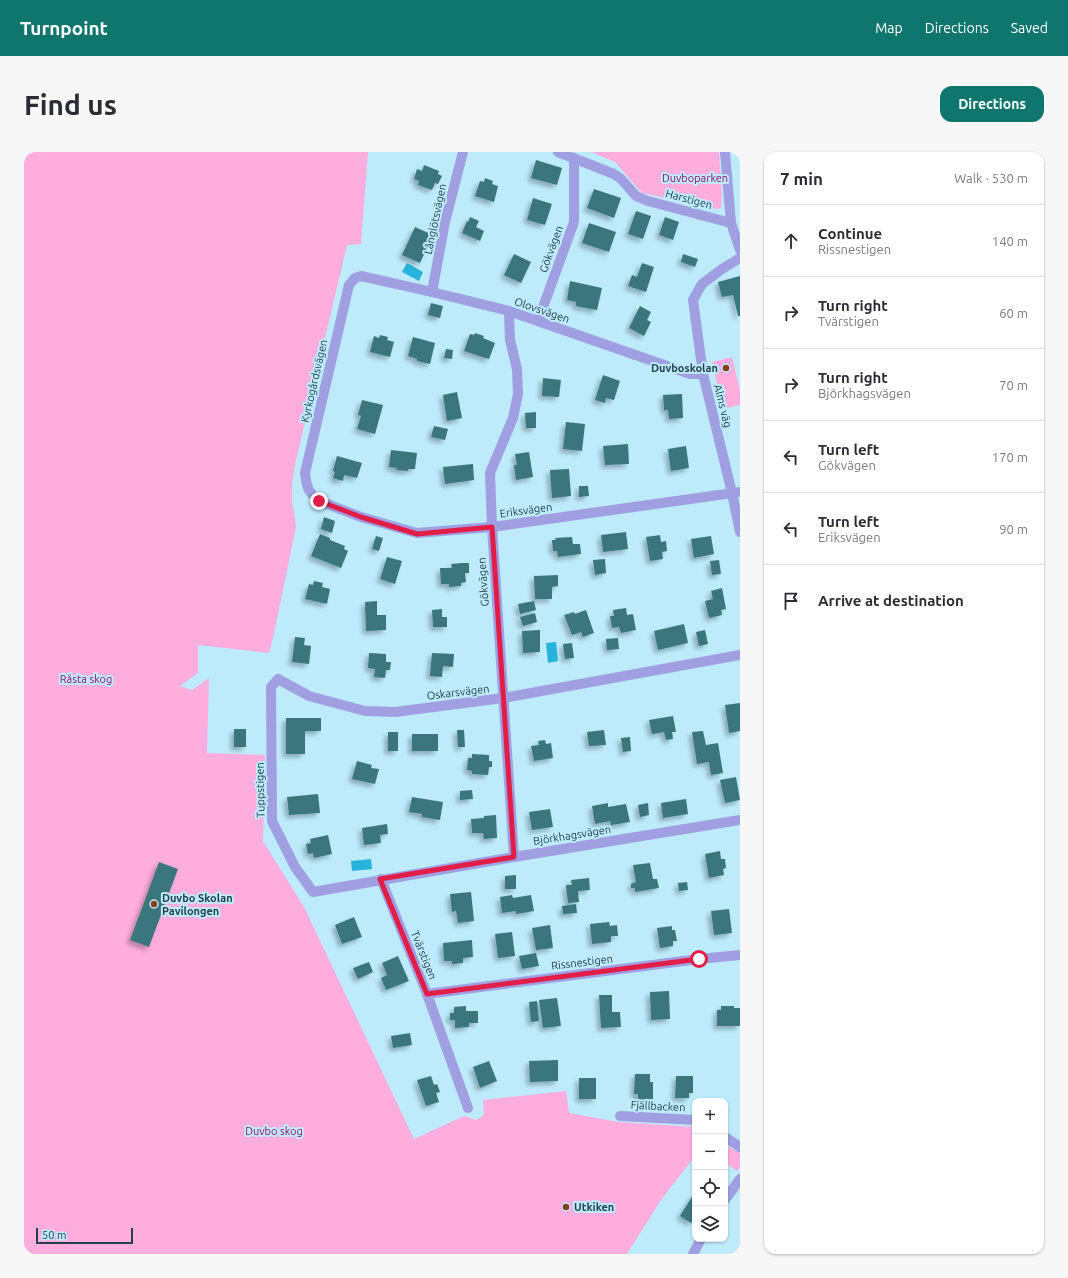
<!DOCTYPE html>
<html lang="en">
<head>
<meta charset="utf-8">
<style>
	:root { --surface:#fff; --page:#f7f7f7; --text:#2b2b33; --muted:#7c7c81; --line:#e1e1e2; --accent:#0f766e }
	body { margin:0; font-family:Ubuntu,sans-serif; background:var(--page); color:var(--text) }
	.controls { position:absolute; right:12px; bottom:12px; display:grid; overflow:hidden; border-radius:8px; box-shadow:0 1px 3px #0004 }
	.controls button { width:36px; height:36px; display:grid; place-items:center; padding:0; border:0; border-bottom:1px solid var(--line); background:var(--surface); color:var(--text); font:20px sans-serif }
	.scale { position:absolute; left:12px; bottom:10px; width:97px; box-sizing:border-box; padding-left:4px; border:2px solid #22424e; border-top:0; font-size:11px; line-height:14px; white-space:nowrap; color:#22424e; -webkit-text-stroke:3px #beebfc; paint-order:stroke }
	.stop { position:absolute; width:12px; height:12px; margin:-9px; border:3px solid #e11d48; border-radius:50%; background:#fff }
	.stop.end { background:#e11d48; border-color:#fff; box-shadow:0 1px 4px #0008 }
	.list { margin:0; padding:0; list-style:none }
	h2 { display:flex; justify-content:space-between; align-items:center; height:52px; margin:0; padding:0 16px; font-size:17px }
	h2 small { font-size:13px; font-weight:400; color:var(--muted) }
	.list li { display:grid; grid-template-columns:26px 1fr auto; gap:12px; align-items:center; box-sizing:border-box; height:72px; padding:0 16px; border-top:1px solid var(--line) }
	.list b { display:block; font-size:15px; white-space:nowrap }
	.list p { margin:0; font-size:13px; white-space:nowrap; color:var(--muted) }
	.list em { font-size:13px; font-style:normal; color:var(--muted) }
	.icon { flex:none; width:22px; height:22px; fill:none; stroke:currentColor; stroke-width:2; stroke-linecap:round; stroke-linejoin:round }
	.map { position:relative; flex:none; width:716px; height:1102px; overflow:hidden; border-radius:12px }
	header { display:flex; align-items:center; gap:24px; box-sizing:border-box; height:56px; padding:0 20px; background:var(--accent); color:#fff }
	header strong { font-size:19px }
	nav { display:flex; gap:22px; margin-inline-start:auto; font-size:14px }
	.intro { display:flex; align-items:center; justify-content:space-between; box-sizing:border-box; height:96px; padding:0 24px }
	h1 { margin:0; font-size:28px }
	.button { padding:10px 18px; border-radius:12px; background:var(--accent); color:#fff; font-size:14px; font-weight:700 }
	main { display:flex; gap:24px; padding:0 24px }
	aside { flex:1; background:var(--surface); border-radius:12px; box-shadow:0 1px 3px #0004 }
	.map>svg:first-child { display:block }
</style>
</head>
<body>
<header>
<strong>Turnpoint</strong>
<nav><a>Map</a><a>Directions</a><a>Saved</a></nav>
</header>
<div class="intro"><h1>Find us</h1><a class="button">Directions</a></div>
<main>
<div class="map">
<svg width="716" height="1102" viewBox="0 0 716 1102">
	<defs>
		<filter id="shadow"><feDropShadow dx="-3.5" dy="3.5" stdDeviation="2" flood-color="#0004"/></filter>
	</defs>
	<rect width="100%" height="100%" fill="#beebfc"/>
	<g fill="#ffaddd">
		<polygon points="0,0 344,0 337,92 323,93 271,313 268,333 268,352 270,360 272,375 249,486 245,501 174,493 174,521 156,534 168,538 185,526 183,601 241,603 239,689 280,755 390,987 440,964 452,968 460,963 459,948 542,939 545,961 595,970 671,975 671,1004 637,1048 603,1102 0,1102"/>
		<polygon points="567,0 695,0 698,43 697,56 693,57 618,41 591,10"/>
		<polygon points="708,205 716,239 716,253 699,257 688,210"/>
		<polygon points="701,993 716,1001 716,1015 713,1019 701,1011"/>
	</g>
	<g fill="#27b3dc">
		<polygon points="383,111 399,120 395,129 378,120"/>
		<polygon points="532,490 534,509 524,511 522,491"/>
		<polygon points="347,707 348,717 328,719 327,709"/>
	</g>
	<g fill="#3a767c" filter="url(#shadow)">
		<polygon points="512,8 538,16 533,33 507,26"/>
		<polygon points="400,13 415,19 414,22 418,24 414,32 411,31 408,38 394,33 395,29 390,27 393,17 398,19"/>
		<polygon points="461,26 469,29 468,32 474,34 470,50 451,44 456,29 460,30"/>
		<polygon points="570,37 597,46 590,66 563,56"/>
		<polygon points="509,46 528,52 521,73 503,68"/>
		<polygon points="612,59 627,64 619,87 604,82"/>
		<polygon points="446,65 455,69 452,75 460,79 456,89 438,81 443,69 444,70"/>
		<polygon points="641,65 655,70 649,88 635,83"/>
		<polygon points="565,71 592,80 585,100 558,91"/>
		<polygon points="391,75 409,83 396,111 378,103"/>
		<polygon points="490,102 507,110 497,131 480,123"/>
		<polygon points="659,102 674,107 671,115 657,110"/>
		<polygon points="618,111 630,115 622,140 604,134 608,123 613,125"/>
		<polygon points="716,124 716,164 714,164 709,143 698,145 694,130"/>
		<polygon points="546,129 578,136 573,158 552,154 552,150 543,148"/>
		<polygon points="407,151 419,154 416,166 404,163"/>
		<polygon points="616,154 627,160 623,168 627,170 620,184 605,176"/>
		<polygon points="451,181 460,184 459,186 471,191 465,207 440,199 446,182 450,183"/>
		<polygon points="356,183 364,185 363,188 370,190 366,205 346,200 350,184 355,186"/>
		<polygon points="389,185 411,191 406,212 393,209 393,207 384,204"/>
		<polygon points="422,197 429,198 428,207 420,206"/>
		<polygon points="579,223 596,229 590,248 582,246 581,251 571,248"/>
		<polygon points="519,226 537,228 535,245 518,244"/>
		<polygon points="433,240 438,266 423,269 419,243"/>
		<polygon points="658,242 659,266 645,267 644,258 640,258 639,243"/>
		<polygon points="338,248 359,253 351,282 333,277 337,264 334,263"/>
		<polygon points="512,260 512,276 502,276 501,261"/>
		<polygon points="542,270 561,272 558,299 539,297"/>
		<polygon points="410,274 424,277 421,288 407,285"/>
		<polygon points="604,292 605,312 581,313 579,294"/>
		<polygon points="662,294 665,316 647,319 644,297"/>
		<polygon points="367,298 393,301 391,317 384,317 384,319 372,318 373,316 365,315"/>
		<polygon points="505,300 509,325 492,328 490,313 493,313 491,302"/>
		<polygon points="313,304 338,311 333,326 320,323 319,329 309,326 311,320 309,319"/>
		<polygon points="449,312 450,328 421,332 419,315"/>
		<polygon points="545,317 547,344 528,346 526,318"/>
		<polygon points="555,334 564,334 565,344 555,345"/>
		<polygon points="300,365 311,369 308,381 297,377"/>
		<polygon points="602,380 604,397 579,400 577,383"/>
		<polygon points="296,382 306,386 306,388 321,394 320,397 324,399 317,416 287,404"/>
		<polygon points="636,383 637,390 642,389 643,399 638,400 639,407 626,409 622,385"/>
		<polygon points="352,384 359,386 355,399 348,397"/>
		<polygon points="687,384 690,402 670,406 667,387"/>
		<polygon points="548,385 549,392 556,392 557,402 534,405 533,399 529,399 528,388 532,388 531,386"/>
		<polygon points="363,405 378,409 371,432 356,427"/>
		<polygon points="581,407 582,421 571,423 569,408"/>
		<polygon points="695,408 697,422 688,423 686,409"/>
		<polygon points="438,411 445,411 445,421 441,421 442,430 437,431 437,434 425,435 425,432 417,432 416,416 428,416 427,412"/>
		<polygon points="534,423 534,434 528,435 528,447 511,447 510,424"/>
		<polygon points="290,429 299,431 298,435 306,437 303,452 281,447 285,432 289,433"/>
		<polygon points="698,436 702,457 697,458 698,463 685,466 681,449 689,447 687,439"/>
		<polygon points="353,449 353,463 362,463 362,478 342,479 341,450"/>
		<polygon points="510,449 512,458 496,462 494,452"/>
		<polygon points="602,456 603,463 609,462 612,478 597,481 595,475 588,476 586,464 590,464 589,458"/>
		<polygon points="418,457 418,465 423,465 423,475 409,475 408,458"/>
		<polygon points="562,458 570,481 559,485 557,480 548,483 540,463 550,460 551,462"/>
		<polygon points="511,461 513,470 499,474 496,465"/>
		<polygon points="660,472 664,491 634,498 630,479"/>
		<polygon points="516,478 516,500 499,501 498,479"/>
		<polygon points="681,478 684,492 675,494 672,480"/>
		<polygon points="271,485 281,486 280,493 287,494 285,512 268,510"/>
		<polygon points="594,486 595,497 583,498 582,487"/>
		<polygon points="548,491 550,506 541,507 539,492"/>
		<polygon points="345,501 362,502 362,510 367,510 366,518 362,518 361,526 350,525 351,517 344,516"/>
		<polygon points="408,501 430,502 429,515 419,514 418,525 406,524"/>
		<polygon points="716,551 716,579 705,581 701,553"/>
		<polygon points="649,564 652,580 648,580 649,587 642,588 640,580 628,582 625,568"/>
		<polygon points="262,566 297,566 297,579 281,579 281,602 262,602"/>
		<rect x="210" y="577" width="12" height="18"/>
		<polygon points="433,578 440,578 441,595 434,595"/>
		<polygon points="580,578 582,593 565,594 563,580"/>
		<polygon points="679,579 682,593 694,591 699,621 687,623 685,610 673,612 668,580"/>
		<rect x="364" y="580" width="10" height="19"/>
		<rect x="388" y="582" width="26" height="17"/>
		<polygon points="606,585 607,599 599,600 597,586"/>
		<polygon points="521,588 522,592 527,591 529,606 510,609 507,594 515,593 514,589"/>
		<polygon points="448,602 465,603 465,609 468,609 468,615 465,615 464,623 448,622 448,619 443,618 444,606 448,606"/>
		<polygon points="333,609 348,613 347,616 355,617 351,632 328,627"/>
		<polygon points="712,625 716,648 701,651 696,628"/>
		<polygon points="448,638 449,647 436,648 436,639"/>
		<polygon points="294,642 296,661 265,663 263,645"/>
		<polygon points="388,645 419,650 416,668 398,665 398,662 385,660"/>
		<polygon points="662,647 664,662 639,666 637,651"/>
		<polygon points="584,651 584,655 602,652 606,670 587,673 586,669 571,672 568,654"/>
		<polygon points="624,651 625,663 616,665 614,653"/>
		<polygon points="526,657 529,675 508,678 505,660"/>
		<polygon points="472,663 473,686 460,687 459,681 448,681 447,667 460,666 460,664"/>
		<polygon points="363,672 364,682 356,683 357,691 340,693 338,676"/>
		<polygon points="304,683 308,702 290,706 289,701 284,702 282,692 287,691 286,687"/>
		<polygon points="696,699 697,707 701,707 702,716 699,717 700,723 685,726 681,702"/>
		<polygon points="135,710 154,717 125,795 106,788"/>
		<polygon points="626,711 629,727 633,727 635,736 611,740 611,736 607,736 607,732 612,730 609,713"/>
		<polygon points="492,723 492,737 481,737 481,724"/>
		<polygon points="565,726 566,738 554,739 555,750 544,751 542,733 548,733 547,728"/>
		<polygon points="663,730 664,738 655,739 654,731"/>
		<polygon points="447,740 450,769 434,771 432,759 428,760 426,742"/>
		<polygon points="488,743 489,746 507,743 510,759 492,762 492,759 478,761 476,745"/>
		<polygon points="552,752 553,761 539,762 538,754"/>
		<polygon points="705,757 708,781 690,783 687,759"/>
		<polygon points="330,765 338,785 318,792 311,773"/>
		<polygon points="585,770 586,774 593,773 594,784 587,784 587,790 568,792 566,772"/>
		<polygon points="526,773 529,796 512,798 508,776"/>
		<polygon points="648,774 648,778 651,778 653,789 649,789 649,794 636,796 633,776"/>
		<polygon points="488,780 491,804 474,806 471,782"/>
		<polygon points="448,788 449,805 439,806 439,811 428,812 428,809 420,809 419,791"/>
		<polygon points="512,801 515,814 498,817 495,804"/>
		<polygon points="374,804 385,829 362,838 357,826 363,823 358,811"/>
		<polygon points="345,810 349,820 334,827 329,816"/>
		<polygon points="645,839 646,867 627,868 626,840"/>
		<polygon points="575,843 588,843 588,860 596,860 597,875 577,876"/>
		<polygon points="533,846 537,874 519,876 515,848"/>
		<polygon points="513,849 515,869 507,870 505,850"/>
		<polygon points="442,854 442,859 454,859 454,871 445,871 445,875 431,876 431,868 426,868 426,861 430,861 430,855"/>
		<polygon points="697,854 710,854 710,856 716,856 716,874 693,874 693,858 697,858"/>
		<polygon points="386,881 388,893 369,896 367,884"/>
		<polygon points="534,908 534,929 506,930 505,909"/>
		<polygon points="465,909 473,929 456,936 449,915"/>
		<polygon points="611,922 626,922 626,930 629,930 629,949 614,948 614,942 610,942"/>
		<polygon points="407,924 410,933 413,932 416,940 412,941 415,950 402,954 393,928"/>
		<polygon points="652,924 669,924 669,941 665,941 665,946 651,946"/>
		<rect x="555" y="926" width="17" height="21"/>
		<polygon points="671,1040 671,1065 667,1071 656,1064"/>
	</g>
	<g fill="none" stroke-linecap="round" stroke-linejoin="round">
		<g stroke="#9f9fe2" stroke-width="10">
			<polyline points="534,0 590,22 597,27 612,44 624,49 707,71"/>
			<polyline points="701,0 707,71 716,98"/>
			<polyline points="716,106 698,117 678,132 669,148 679,222 708,341 716,380"/>
			<polyline points="408,140 421,70 439,0"/>
			<polyline points="485,159 486,188 493,217 494,242 489,266 466,321 468,375 490,705"/>
			<polyline points="514,169 550,70 550,6"/>
			<path d="M679,222H666L485,159L408,140L337,124L331,126L325,133L281,321C283,335 283,339 295,349L337,365L393,381L468,375L716,340"/>
			<polyline points="716,503 479,546 371,560 341,559 285,544 254,527 247,535 248,669 271,715 289,740 490,705 716,668"/>
			<polyline points="357,727 403,842 444,956"/>
			<polyline points="403,842 675,807 716,803"/>
			<polyline points="596,964 671,968"/>
			<polyline points="701,985 716,995"/>
			<polyline points="701,1048 716,1027"/>
			<polyline points="669,1102 677,1087"/>
		</g>
	</g>
	<g fill="none" stroke-linecap="round" stroke-linejoin="round">
		<polyline stroke="#e11d48" stroke-width="5" points="295,349 337,365 393,382 468,375 490,705 356,727 403,842 675,807"/>
	</g>
	<g fill="#873f1e" stroke="#beebfc" stroke-width="1.5">
		<circle cx="702" cy="216" r="4"/>
		<circle cx="130" cy="752" r="4"/>
		<circle cx="542" cy="1055" r="4"/>
	</g>
	<g text-anchor="middle" stroke-width="4" stroke-linejoin="round" paint-order="stroke">
		<g font-size="11" fill="#950b6f" stroke="#beebfc">
			<text x="671" y="30">Duvboparken</text>
			<text x="62" y="531">Råsta skog</text>
			<text x="250" y="983">Duvbo skog</text>
		</g>
		<g font-size="11" fill="#22424e" stroke="#beebfc">
			<text transform="translate(665 47) rotate(15)" y="4">Harstigen</text>
			<text transform="translate(411 67) rotate(-78)" y="4">Långlötsvägen</text>
			<text transform="translate(527 97) rotate(-70)" y="4">Gökvägen</text>
			<text transform="translate(518 158) rotate(19)" y="4">Olovsvägen</text>
			<text transform="translate(290 229) rotate(-77)" y="4">Kyrkogårdsvägen</text>
			<text transform="translate(699 254) rotate(76)" y="4">Alms väg</text>
			<text transform="translate(502 358) rotate(-8)" y="4">Eriksvägen</text>
			<text transform="translate(459 430) rotate(-94)" y="4">Gökvägen</text>
			<text transform="translate(434 540) rotate(-7)" y="4">Oskarsvägen</text>
			<text transform="translate(236 638) rotate(-91)" y="4">Tuppstigen</text>
			<text transform="translate(548 683) rotate(-9)" y="4">Björkhagsvägen</text>
			<text transform="translate(400 803) rotate(68)" y="4">Tvärstigen</text>
			<text transform="translate(558 810) rotate(-7)" y="4">Rissnestigen</text>
			<text transform="translate(634 954) rotate(3)" y="4">Fjällbacken</text>
		</g>
		<g font-size="11" font-weight="bold" fill="#22424e" stroke="#beebfc" text-anchor="start">
			<text x="694" y="220" text-anchor="end">Duvboskolan</text>
			<text x="138" y="750">Duvbo Skolan<tspan x="138" dy="13">Pavilongen</tspan></text>
			<text x="550" y="1059">Utkiken</text>
		</g>
	</g>
</svg>
<div class="controls">
<button>+</button>
<button>−</button>
<button><svg class="icon" aria-label="locate" viewBox="0 0 24 24"><circle cx="12" cy="12" r="6"/><path d="M12 2v4M12 18v4M2 12h4M18 12h4"/></svg></button>
<button><svg class="icon" aria-label="layers" viewBox="0 0 24 24"><path d="M12 4l9 5-9 5-9-5zM3 14l9 5 9-5"/></svg></button>
</div>
<div class="scale">50 m</div>
<div class="stop" style="left:675px;top:807px"></div>
<div class="stop end" style="left:295px;top:349px"></div>
</div>
<aside>
<h2>7 min<small>Walk · 530 m</small></h2>
<ul class="list">
<li><svg class="icon" aria-label="ahead" viewBox="0 0 24 24"><path d="M12 20V5M6 11l6-6 6 6"/></svg><div><b>Continue</b><p>Rissnestigen</p></div><em>140 m</em></li>
<li><svg class="icon" aria-label="right" viewBox="0 0 24 24"><path d="M7 20v-9h11M14 6l5 5-5 5"/></svg><div><b>Turn right</b><p>Tvärstigen</p></div><em>60 m</em></li>
<li><svg class="icon" aria-label="right" viewBox="0 0 24 24"><path d="M7 20v-9h11M14 6l5 5-5 5"/></svg><div><b>Turn right</b><p>Björkhagsvägen</p></div><em>70 m</em></li>
<li><svg class="icon" aria-label="left" viewBox="0 0 24 24"><path d="M17 20v-9H6M10 6l-5 5 5 5"/></svg><div><b>Turn left</b><p>Gökvägen</p></div><em>170 m</em></li>
<li><svg class="icon" aria-label="left" viewBox="0 0 24 24"><path d="M17 20v-9H6M10 6l-5 5 5 5"/></svg><div><b>Turn left</b><p>Eriksvägen</p></div><em>90 m</em></li>
<li><svg class="icon" aria-label="arrive" viewBox="0 0 24 24"><path d="M6 21V4h12l-3 4 3 4H6"/></svg><div><b>Arrive at destination</b></div></li>
</ul>
</aside>
</main>
</body>
</html>
